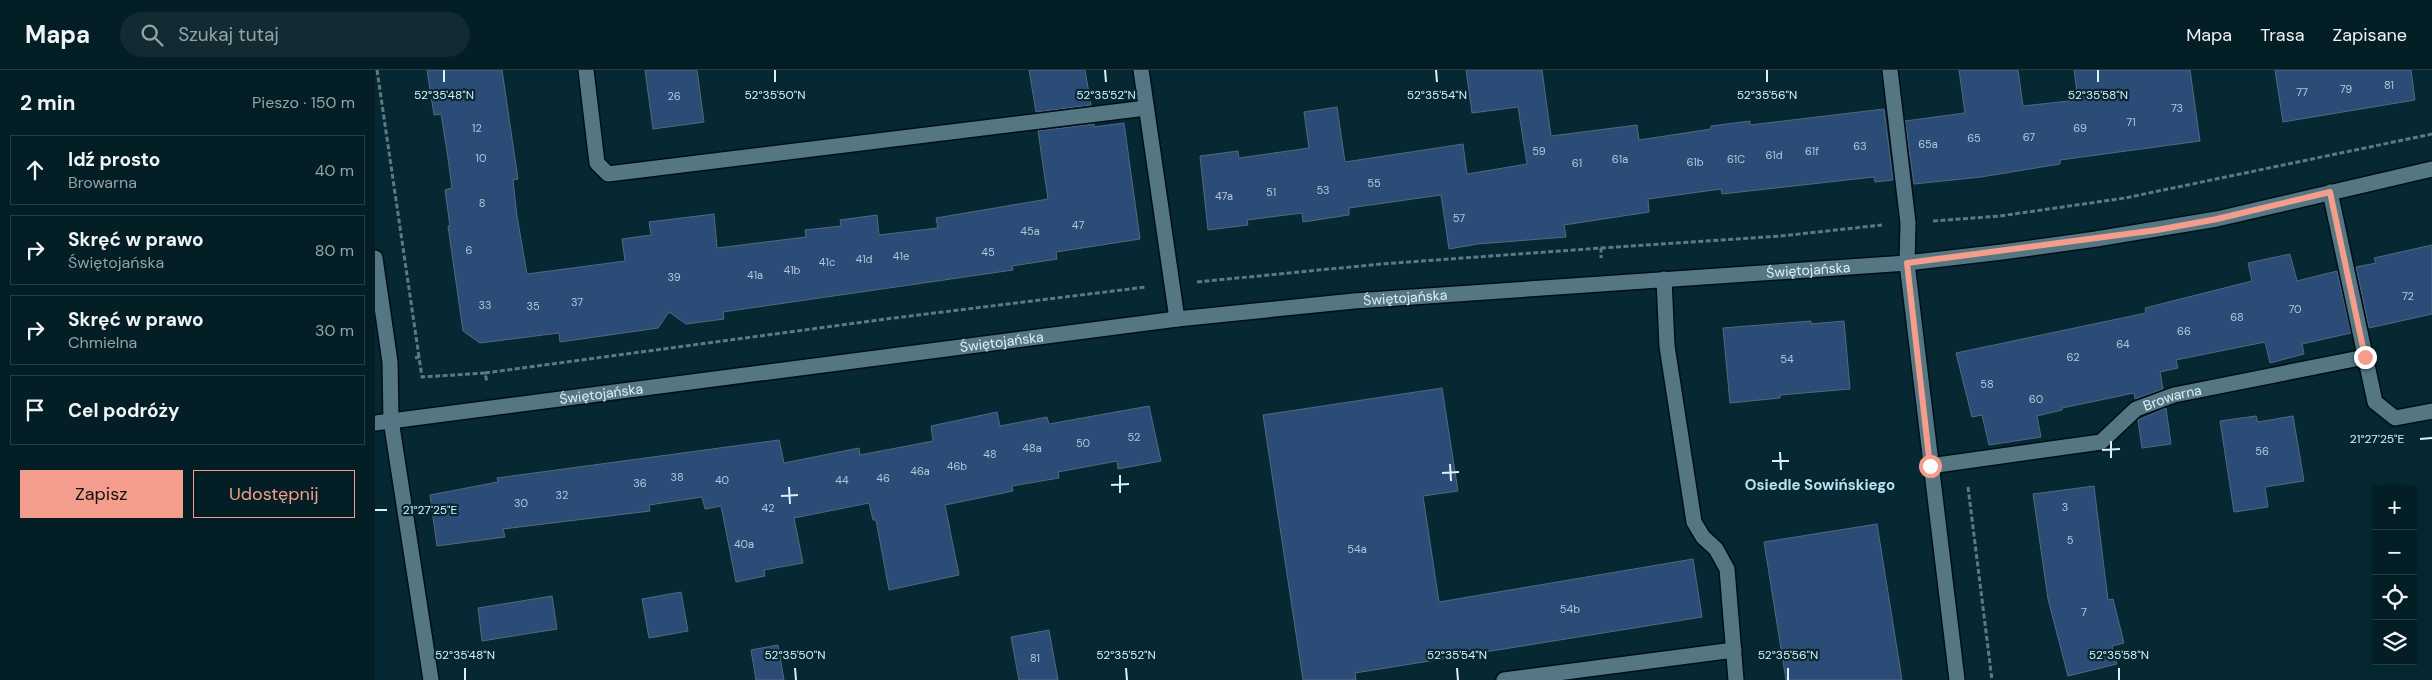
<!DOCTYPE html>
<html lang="pl">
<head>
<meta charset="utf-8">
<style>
	:root { --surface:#041e26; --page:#122b32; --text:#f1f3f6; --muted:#97a2a7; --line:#253c43; --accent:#f49d8d }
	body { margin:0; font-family:"DM Sans",sans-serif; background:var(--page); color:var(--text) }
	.controls { position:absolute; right:15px; bottom:15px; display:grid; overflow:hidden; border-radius:0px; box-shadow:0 5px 20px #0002 }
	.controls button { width:45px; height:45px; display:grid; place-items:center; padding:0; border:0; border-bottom:1px solid var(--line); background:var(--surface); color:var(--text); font:25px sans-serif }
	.stop { position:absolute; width:15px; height:15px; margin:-11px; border:4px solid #f49d8d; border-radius:50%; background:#fff }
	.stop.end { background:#f49d8d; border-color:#fff; box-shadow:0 1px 5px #0008 }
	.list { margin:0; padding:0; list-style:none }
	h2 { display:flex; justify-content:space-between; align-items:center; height:65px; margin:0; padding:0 20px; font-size:21px }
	h2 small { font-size:16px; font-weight:400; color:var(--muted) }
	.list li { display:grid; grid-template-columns:32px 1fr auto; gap:15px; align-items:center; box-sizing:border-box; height:70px; margin:0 10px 10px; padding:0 10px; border:1px solid var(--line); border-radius:0px }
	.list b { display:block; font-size:19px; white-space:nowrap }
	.list p { margin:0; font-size:16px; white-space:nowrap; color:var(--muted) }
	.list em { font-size:16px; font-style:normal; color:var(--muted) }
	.actions { display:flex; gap:10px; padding:15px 20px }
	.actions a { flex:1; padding:11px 0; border:1px solid var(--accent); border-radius:0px; text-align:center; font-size:18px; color:var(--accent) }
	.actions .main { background:var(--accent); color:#111 }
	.icon { flex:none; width:28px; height:28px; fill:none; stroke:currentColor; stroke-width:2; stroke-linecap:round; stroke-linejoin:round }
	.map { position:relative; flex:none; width:2057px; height:610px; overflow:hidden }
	header { display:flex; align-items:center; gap:30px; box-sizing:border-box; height:70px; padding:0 25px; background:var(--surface); border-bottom:1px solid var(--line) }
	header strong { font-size:24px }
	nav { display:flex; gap:28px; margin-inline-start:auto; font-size:18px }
	.search { width:350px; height:45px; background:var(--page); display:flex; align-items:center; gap:12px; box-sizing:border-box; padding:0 18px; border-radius:28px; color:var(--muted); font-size:19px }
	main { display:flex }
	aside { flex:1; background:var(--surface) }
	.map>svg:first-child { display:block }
</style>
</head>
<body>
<header>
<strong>Mapa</strong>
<div class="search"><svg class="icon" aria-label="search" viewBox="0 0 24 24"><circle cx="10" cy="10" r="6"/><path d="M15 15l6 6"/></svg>Szukaj tutaj</div>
<nav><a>Mapa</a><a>Trasa</a><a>Zapisane</a></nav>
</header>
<main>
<aside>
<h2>2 min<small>Pieszo · 150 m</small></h2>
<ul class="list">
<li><svg class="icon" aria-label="ahead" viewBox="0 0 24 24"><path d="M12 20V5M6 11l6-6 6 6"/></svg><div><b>Idź prosto</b><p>Browarna</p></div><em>40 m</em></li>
<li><svg class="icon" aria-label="right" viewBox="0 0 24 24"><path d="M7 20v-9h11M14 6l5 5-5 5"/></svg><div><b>Skręć w prawo</b><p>Świętojańska</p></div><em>80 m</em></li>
<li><svg class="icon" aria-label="right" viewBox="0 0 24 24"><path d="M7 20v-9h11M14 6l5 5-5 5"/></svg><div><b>Skręć w prawo</b><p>Chmielna</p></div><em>30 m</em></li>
<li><svg class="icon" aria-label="arrive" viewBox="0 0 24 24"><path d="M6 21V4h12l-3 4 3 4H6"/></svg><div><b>Cel podróży</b></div></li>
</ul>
<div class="actions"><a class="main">Zapisz</a><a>Udostępnij</a></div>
</aside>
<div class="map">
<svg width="2057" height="610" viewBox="0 0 2057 610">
	<rect width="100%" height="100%" fill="#052832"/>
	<g fill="#2c4c78" stroke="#56677e">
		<polygon points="52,0 127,0 143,109 138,110 142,146 152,204 250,191 247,169 276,165 274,152 339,144 342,178 431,167 430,160 466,156 465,150 502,145 504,165 563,158 561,148 673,129 663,61 719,54 719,57 749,53 765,169 681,182 682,189 637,196 638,200 348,242 349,249 311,254 294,242 283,258 185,272 184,263 105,273 88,261 73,156 75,156 70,120 77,118 72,81 66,44 59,45"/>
		<polygon points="270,0 322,0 329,52 278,59"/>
		<polygon points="654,0 710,0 716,35 661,42"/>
		<polygon points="1091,0 1167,0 1176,66 1262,55 1264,70 1336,59 1336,56 1375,51 1375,55 1509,39 1518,110 1500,112 1499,107 1347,124 1346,119 1273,129 1274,142 1189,155 1191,167 1103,174 1074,179 1066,125 974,138 974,145 928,152 927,143 872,150 873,155 833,160 825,86 863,81 864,88 934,78 929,42 962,37 970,92 1088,74 1092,104 1152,94 1143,37 1097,43"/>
		<polygon points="1584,0 1643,0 1648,36 1703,30 1699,0 1815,0 1825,71 1685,90 1685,94 1606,107 1539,114 1530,51 1590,43"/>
		<polygon points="1900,0 2036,0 2040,30 1908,52"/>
		<polygon points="2057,175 2057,244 1994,258 1981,197 2001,193 1999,188"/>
		<polygon points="1915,184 1922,211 1962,201 1976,263 1927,274 1929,284 1895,293 1890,272 1801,290 1803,298 1785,302 1788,319 1760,329 1759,323 1687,338 1687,340 1662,346 1666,367 1614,375 1607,345 1597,347 1581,283 1771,243 1770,238 1877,211 1873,193"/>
		<polygon points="1436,251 1436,254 1469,251 1475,319 1405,325 1405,328 1355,333 1348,258"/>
		<polygon points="1067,318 1083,421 1048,426 1064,532 1318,489 1327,547 980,603 981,610 928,610 888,345"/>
		<polygon points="774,336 786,391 743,399 742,391 683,402 684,408 637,416 638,421 570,435 584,505 514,520 501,450 498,450 494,433 419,448 428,493 389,500 390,506 361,512 346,436 330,439 327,427 274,435 275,441 128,459 130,467 62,476 55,425 123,412 122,408 404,370 409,393 484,378 485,385 558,371 556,356 622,342 625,356 672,347 674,354"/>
		<polygon points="1791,338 1796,374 1767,378 1763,350"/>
		<polygon points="1881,346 1883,352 1918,346 1929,411 1890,417 1893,437 1859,442 1845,351"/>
		<polygon points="1719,416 1733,530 1738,529 1749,573 1737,576 1742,594 1693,606 1673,529 1658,424"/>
		<polygon points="1502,454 1527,610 1411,610 1389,472"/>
		<polygon points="306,522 313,561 274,568 267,529"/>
		<polygon points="177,526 182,559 107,571 103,538"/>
		<polygon points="674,560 683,610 644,610 636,567"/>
		<polygon points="403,575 409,610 381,610 376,580"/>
	</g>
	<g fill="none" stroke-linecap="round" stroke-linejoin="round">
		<defs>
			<g id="minor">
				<polyline points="211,0 222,93 233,104 771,38"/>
				<polyline points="766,0 802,249"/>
				<polyline points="1515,0 1533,153 1532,193 1582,610"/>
				<polyline points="1955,122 2000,332 2020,348 2057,341"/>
				<polyline points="0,188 15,292 16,350 56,610"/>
				<polyline points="1289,209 1292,276 1319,452 1328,467 1341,479 1352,499 1361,610"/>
				<path id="s1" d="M0,353L802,249L979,231L1532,193L1627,182L1721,169L1842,149L2057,99"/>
				<path id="s2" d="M1555,396L1726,372L1761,339L1799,325L1990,287"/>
				<polyline points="1129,610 1359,580"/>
			</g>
		</defs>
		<use href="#minor" stroke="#000f17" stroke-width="18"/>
		<g stroke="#5d7982" stroke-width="3" stroke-dasharray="5 2.5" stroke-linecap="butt">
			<polyline points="2,0 44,287"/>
			<polyline points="1558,151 1625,146 1750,128 2057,64"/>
			<polyline points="1226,178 1406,166 1507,155"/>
			<polyline points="822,212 1006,194 1226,178 1226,188"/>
			<polyline points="40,288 44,287 47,307 110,303 112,312"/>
			<polyline points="110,303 511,249 771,217"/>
			<polyline points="1593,417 1617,610"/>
		</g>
		<use href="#minor" stroke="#557783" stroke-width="15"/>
	</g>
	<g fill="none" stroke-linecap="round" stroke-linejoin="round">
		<polyline stroke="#f49d8d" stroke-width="6" points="1555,396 1532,193 1782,160 1842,149 1955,122 1990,287"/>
	</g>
	<path fill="none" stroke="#def0f7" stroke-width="2" d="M69,0V12M400,0V12M730,0L731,12M1061,0L1062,12M1392,0V12M1723,0V12M2045,369L2057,368M1736,371V388M1727,380L1745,379M1405,382L1406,400M1397,391H1414M1075,394L1076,411M1067,403L1084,402M745,405V423M736,415L754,414M414,417L415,434M406,426L423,425M0,440H12M90,598V610M420,598L421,610M751,598L752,610M1082,598L1083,610M1413,598V610M1744,598V610"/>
	<g text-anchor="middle" stroke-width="4.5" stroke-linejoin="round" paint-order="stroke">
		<g font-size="11" fill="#b2c7d7">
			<text x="2014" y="19">81</text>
			<text x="1971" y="23">79</text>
			<text x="1927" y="26">77</text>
			<text x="299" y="30">26</text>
			<text x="1802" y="42">73</text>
			<text x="1756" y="56">71</text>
			<text x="102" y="62">12</text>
			<text x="1705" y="62">69</text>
			<text x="1654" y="71">67</text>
			<text x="1599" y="72">65</text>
			<text x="1553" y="78">65a</text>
			<text x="1485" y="80">63</text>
			<text x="1164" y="85">59</text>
			<text x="1437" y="85">61f</text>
			<text x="1399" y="89">61d</text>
			<text x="106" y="92">10</text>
			<text x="1245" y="93">61a</text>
			<text x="1361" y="93">61C</text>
			<text x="1320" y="96">61b</text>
			<text x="1202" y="97">61</text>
			<text x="999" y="117">55</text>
			<text x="948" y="124">53</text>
			<text x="896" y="126">51</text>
			<text x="849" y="130">47a</text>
			<text x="107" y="137">8</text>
			<text x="1084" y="152">57</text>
			<text x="703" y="159">47</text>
			<text x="655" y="165">45a</text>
			<text x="94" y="184">6</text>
			<text x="613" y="186">45</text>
			<text x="526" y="190">41e</text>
			<text x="489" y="193">41d</text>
			<text x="452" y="196">41c</text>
			<text x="417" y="204">41b</text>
			<text x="380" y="209">41a</text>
			<text x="299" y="211">39</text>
			<text x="2033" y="230">72</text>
			<text x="202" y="236">37</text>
			<text x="110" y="239">33</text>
			<text x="158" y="240">35</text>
			<text x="1920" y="243">70</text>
			<text x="1862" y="251">68</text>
			<text x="1809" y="265">66</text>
			<text x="1748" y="278">64</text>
			<text x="1698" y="291">62</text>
			<text x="1412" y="293">54</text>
			<text x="1612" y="318">58</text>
			<text x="1661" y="333">60</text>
			<text x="759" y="371">52</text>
			<text x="708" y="377">50</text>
			<text x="657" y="382">48a</text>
			<text x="1887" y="385">56</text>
			<text x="615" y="388">48</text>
			<text x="582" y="400">46b</text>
			<text x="545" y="405">46a</text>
			<text x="302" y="411">38</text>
			<text x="508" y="412">46</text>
			<text x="347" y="414">40</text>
			<text x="467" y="414">44</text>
			<text x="265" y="417">36</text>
			<text x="187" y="429">32</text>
			<text x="146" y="437">30</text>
			<text x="1690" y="441">3</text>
			<text x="393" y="442">42</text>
			<text x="1695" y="474">5</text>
			<text x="369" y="478">40a</text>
			<text x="982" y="483">54a</text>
			<text x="1195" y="543">54b</text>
			<text x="1709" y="546">7</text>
			<text x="660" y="592">81</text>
		</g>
		<g font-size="14" fill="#def0f7" stroke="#052832">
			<text dy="5" stroke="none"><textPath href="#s1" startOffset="1442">Świętojańska</textPath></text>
			<text dy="5" stroke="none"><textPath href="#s1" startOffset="1038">Świętojańska</textPath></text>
			<text dy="5" stroke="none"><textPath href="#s1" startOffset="632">Świętojańska</textPath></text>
			<text dy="5" stroke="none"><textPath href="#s1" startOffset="228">Świętojańska</textPath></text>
			<text dy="5" stroke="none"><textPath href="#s2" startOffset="259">Browarna</textPath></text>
		</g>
		<g font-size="15" font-weight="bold" fill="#bce1ef" stroke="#052832">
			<text x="1445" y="420">Osiedle Sowińskiego</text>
		</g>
	</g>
	<g font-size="12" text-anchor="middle" fill="#def0f7" stroke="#052832" stroke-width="4.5" stroke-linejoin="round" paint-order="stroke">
		<text x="69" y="29">52°35'48"N</text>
		<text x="400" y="29">52°35'50"N</text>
		<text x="731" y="29">52°35'52"N</text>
		<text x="1062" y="29">52°35'54"N</text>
		<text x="1392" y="29">52°35'56"N</text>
		<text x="1723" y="29">52°35'58"N</text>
		<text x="2002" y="373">21°27'25"E</text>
		<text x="55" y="444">21°27'25"E</text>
		<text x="90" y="589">52°35'48"N</text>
		<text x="420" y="589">52°35'50"N</text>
		<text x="751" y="589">52°35'52"N</text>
		<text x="1082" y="589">52°35'54"N</text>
		<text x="1413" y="589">52°35'56"N</text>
		<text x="1744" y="589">52°35'58"N</text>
	</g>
</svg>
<div class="controls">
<button>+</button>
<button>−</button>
<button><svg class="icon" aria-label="locate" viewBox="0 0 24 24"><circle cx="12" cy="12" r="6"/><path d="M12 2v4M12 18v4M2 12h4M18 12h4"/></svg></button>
<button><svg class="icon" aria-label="layers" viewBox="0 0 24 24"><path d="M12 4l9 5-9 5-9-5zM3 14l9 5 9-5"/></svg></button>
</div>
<div class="stop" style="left:1555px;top:396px"></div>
<div class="stop end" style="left:1990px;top:287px"></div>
</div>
</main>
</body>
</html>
